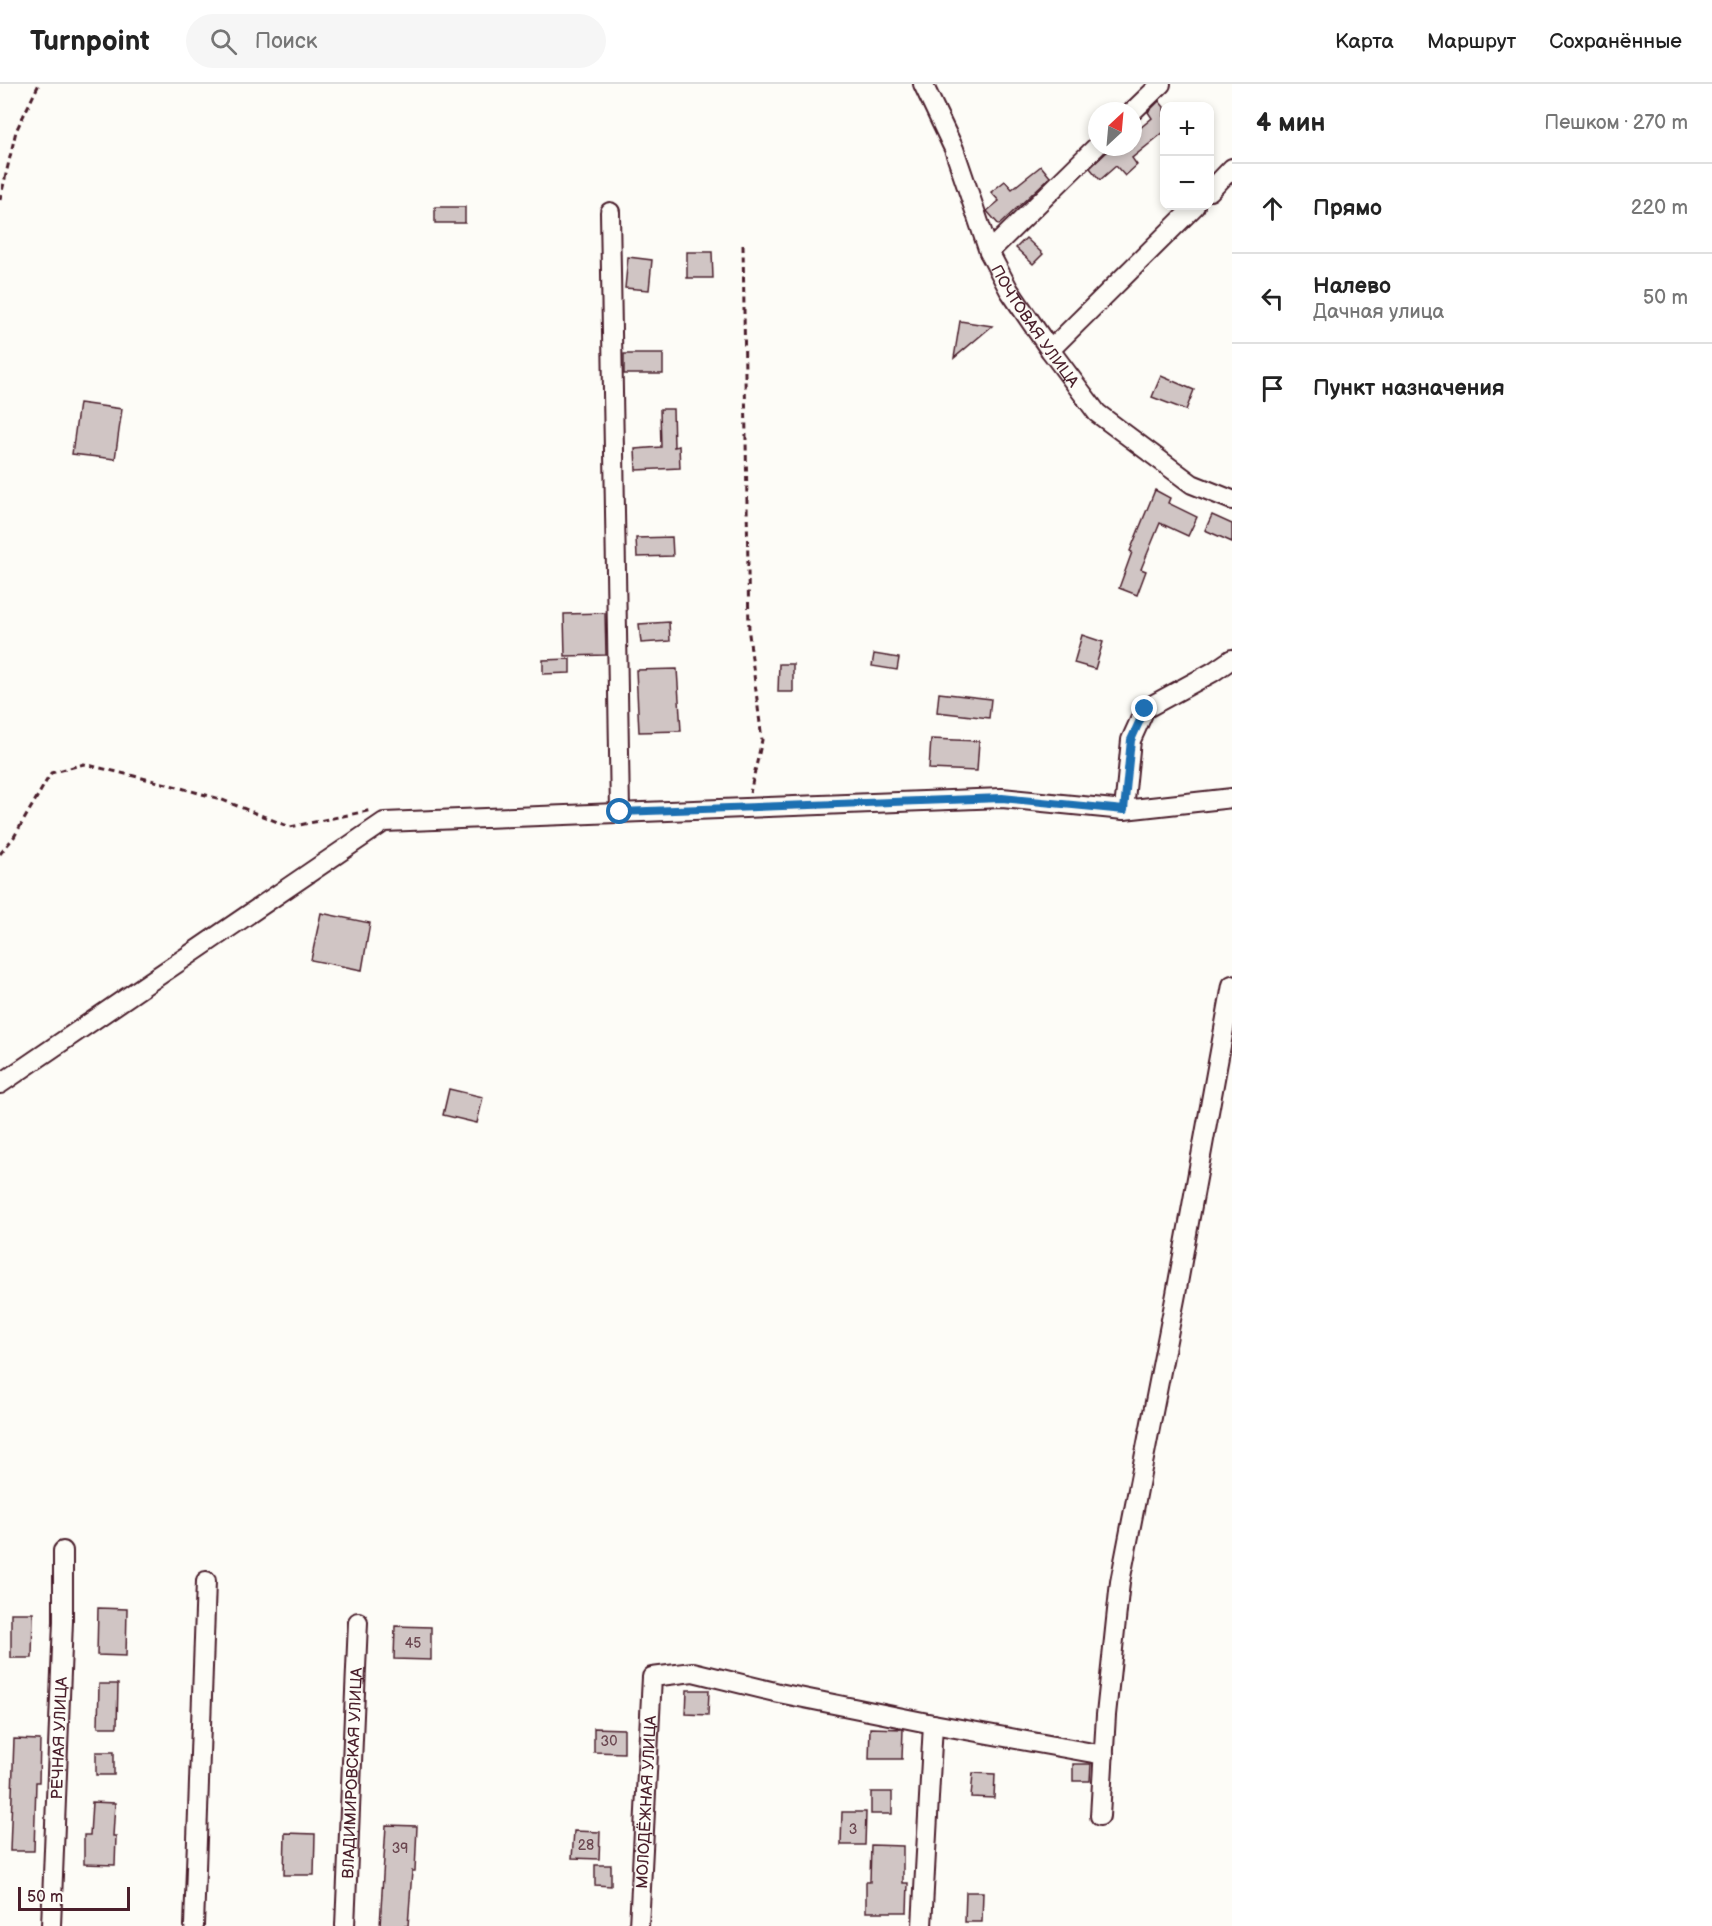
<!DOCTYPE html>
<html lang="ru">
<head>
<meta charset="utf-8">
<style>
	:root { --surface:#fff; --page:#f6f6f6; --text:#222; --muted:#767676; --line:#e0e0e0 }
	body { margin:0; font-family:"Balsamiq Sans",sans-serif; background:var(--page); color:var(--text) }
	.controls { position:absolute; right:18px; top:18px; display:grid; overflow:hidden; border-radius:12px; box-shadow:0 3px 9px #0003 }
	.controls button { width:54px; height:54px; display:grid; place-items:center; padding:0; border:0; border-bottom:2px solid var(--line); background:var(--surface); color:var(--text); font:30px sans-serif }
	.compass { position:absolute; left:1088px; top:18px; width:54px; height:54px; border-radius:50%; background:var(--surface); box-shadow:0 3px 9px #0003; rotate:26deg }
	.scale { position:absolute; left:18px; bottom:15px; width:112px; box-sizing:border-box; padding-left:6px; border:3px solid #4a1f2b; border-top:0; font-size:16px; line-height:21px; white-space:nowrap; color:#4a1f2b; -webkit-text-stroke:4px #fdfcf7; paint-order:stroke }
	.stop { position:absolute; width:18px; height:18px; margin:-14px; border:4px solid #1f6fb2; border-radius:50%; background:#fff }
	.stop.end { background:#1f6fb2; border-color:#fff; box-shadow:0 2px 6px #0008 }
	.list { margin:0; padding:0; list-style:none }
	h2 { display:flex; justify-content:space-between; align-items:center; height:78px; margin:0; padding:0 24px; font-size:26px }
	h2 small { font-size:20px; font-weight:400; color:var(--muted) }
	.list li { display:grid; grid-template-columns:39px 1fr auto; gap:18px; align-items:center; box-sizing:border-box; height:90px; padding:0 24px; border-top:2px solid var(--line) }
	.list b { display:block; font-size:22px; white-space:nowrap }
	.list p { margin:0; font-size:20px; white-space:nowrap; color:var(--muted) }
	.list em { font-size:20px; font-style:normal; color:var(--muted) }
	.icon { flex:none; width:33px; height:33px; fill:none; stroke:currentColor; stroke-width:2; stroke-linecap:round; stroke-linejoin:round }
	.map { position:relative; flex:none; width:1232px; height:1842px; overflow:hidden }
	header { display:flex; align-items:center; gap:36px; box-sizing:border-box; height:84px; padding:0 30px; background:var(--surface); border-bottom:2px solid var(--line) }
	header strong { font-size:28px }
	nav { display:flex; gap:33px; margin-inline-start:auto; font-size:21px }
	.search { width:420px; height:54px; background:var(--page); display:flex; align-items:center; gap:15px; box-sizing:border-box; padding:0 21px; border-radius:33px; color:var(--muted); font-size:22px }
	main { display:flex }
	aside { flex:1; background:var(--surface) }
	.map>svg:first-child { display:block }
</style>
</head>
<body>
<header>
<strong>Turnpoint</strong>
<div class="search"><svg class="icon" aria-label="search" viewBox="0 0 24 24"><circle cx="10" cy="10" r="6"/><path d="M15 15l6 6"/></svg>Поиск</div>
<nav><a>Карта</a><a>Маршрут</a><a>Сохранённые</a></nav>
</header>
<main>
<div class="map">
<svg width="1232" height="1842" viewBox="0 0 1232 1842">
	<rect width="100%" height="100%" fill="#fdfcf7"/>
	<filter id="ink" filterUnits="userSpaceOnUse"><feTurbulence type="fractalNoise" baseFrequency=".0167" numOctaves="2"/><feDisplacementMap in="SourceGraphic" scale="12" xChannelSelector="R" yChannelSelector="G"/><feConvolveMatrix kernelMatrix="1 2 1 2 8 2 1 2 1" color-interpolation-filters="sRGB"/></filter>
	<g filter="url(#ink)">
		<g fill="#d0c5c4" stroke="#4a1f2b" stroke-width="1.5">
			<polygon points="1159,17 1164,23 1164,48 1132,74 1137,81 1125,92 1116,82 1100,96 1090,84 1112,63 1133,63 1133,50 1152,34 1148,28"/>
			<polygon points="1041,82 1050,93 999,141 987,127 999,117 991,108 1005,97 1012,105"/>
			<rect x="435" y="123" width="30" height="16"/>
			<polygon points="1026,154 1043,170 1033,180 1016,164"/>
			<polygon points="687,168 712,168 713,194 687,194"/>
			<polygon points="628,173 652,176 649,206 625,204"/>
			<polygon points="960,237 992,242 954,274"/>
			<rect x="624" y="270" width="39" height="20"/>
			<polygon points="1161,292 1194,306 1186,326 1152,313"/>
			<polygon points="79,319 122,325 115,375 72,370"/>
			<polygon points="660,325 673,325 674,363 679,362 680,384 636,386 635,365 661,363"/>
			<polygon points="1155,406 1170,414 1168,419 1197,433 1188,452 1160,439 1141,485 1146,487 1137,511 1119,504 1132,468 1130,467"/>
			<polygon points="1212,431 1232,440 1232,458 1205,446"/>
			<polygon points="672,453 673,472 637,473 636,454"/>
			<polygon points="605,529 606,571 565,572 564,530"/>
			<polygon points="669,538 670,557 641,559 639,540"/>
			<polygon points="1082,551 1103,558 1095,585 1074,579"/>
			<polygon points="874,570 899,574 897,586 872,582"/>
			<polygon points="570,575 570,589 543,590 543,576"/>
			<polygon points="779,580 793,580 793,608 778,608"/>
			<polygon points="677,585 681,647 639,648 636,586"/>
			<polygon points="939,609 991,615 989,634 937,628"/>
			<polygon points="931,655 979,657 977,687 929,685"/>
			<polygon points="321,829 370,839 362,886 311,876"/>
			<polygon points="449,1005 483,1013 477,1039 443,1031"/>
			<polygon points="98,1524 127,1525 126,1572 97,1571"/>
			<polygon points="11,1529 33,1529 32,1574 11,1574"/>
			<polygon points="395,1542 431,1543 431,1576 394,1575"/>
			<polygon points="99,1600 118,1600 117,1643 98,1643"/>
			<polygon points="687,1606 709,1606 708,1631 686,1630"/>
			<polygon points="594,1644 624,1645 624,1669 594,1668"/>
			<polygon points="870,1644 903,1645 902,1675 869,1675"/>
			<polygon points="14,1655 40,1656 39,1698 36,1698 34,1767 10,1767"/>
			<rect x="96" y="1668" width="18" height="23"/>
			<polygon points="1073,1680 1091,1680 1090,1697 1073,1697"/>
			<polygon points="973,1689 995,1690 994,1714 971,1713"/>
			<rect x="871" y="1708" width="21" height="22"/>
			<polygon points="92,1718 115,1719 113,1752 116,1752 115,1781 84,1780 84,1751 90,1751"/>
			<polygon points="842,1728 866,1728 865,1761 841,1761"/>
			<polygon points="386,1741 417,1742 415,1787 412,1787 408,1842 380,1842"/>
			<polygon points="574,1747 600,1748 599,1775 572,1774"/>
			<polygon points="285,1749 315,1750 314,1791 284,1791"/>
			<polygon points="871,1761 903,1762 903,1799 908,1799 907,1828 866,1828 866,1798 870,1798"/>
			<polygon points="595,1781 611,1781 611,1802 595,1801"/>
			<polygon points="966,1808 983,1808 982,1838 965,1838"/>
		</g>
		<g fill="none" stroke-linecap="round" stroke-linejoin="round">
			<defs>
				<g id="minor">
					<path id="s1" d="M923,0L954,65L989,168L1009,206L1050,266L1097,329L1192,400L1232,416"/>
					<polyline points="1133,27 1161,0"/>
					<polyline points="1210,107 1232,84"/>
					<polyline points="610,128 620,728"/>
					<polyline points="989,168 1097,62"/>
					<polyline points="1050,266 1195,122"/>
					<polyline points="1124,726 1131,656 1145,625 1213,588 1232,575"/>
					<polyline points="0,1000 384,738 1002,714 1124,726 1232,714"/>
					<polyline points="1100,1732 1106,1631 1120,1498 1176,1210 1232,901"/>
					<path id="s2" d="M51,1842L63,1537V1467"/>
					<polyline points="194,1842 206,1497"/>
					<path id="s3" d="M345,1842L358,1538"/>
					<path id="s4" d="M639,1842L652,1593L693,1588L779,1609L933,1640L1104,1671"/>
					<polyline points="922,1842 933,1640"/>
				</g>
			</defs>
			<use href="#minor" stroke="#4a1f2b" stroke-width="22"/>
			<g stroke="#4a1f2b" stroke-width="3" stroke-dasharray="6 4.5" stroke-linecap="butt">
				<polyline points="0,116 16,47 39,0"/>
				<polyline points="743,161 749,550 762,656 750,709"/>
				<polyline points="0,770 14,753 51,689 84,680 167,700 220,715 290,743 372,726"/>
			</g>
			<use href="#minor" stroke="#fdfcf7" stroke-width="18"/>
		</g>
	</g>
	<g fill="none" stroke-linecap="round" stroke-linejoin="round" filter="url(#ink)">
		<polyline stroke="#1f6fb2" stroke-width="8" points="620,728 1002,714 1124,726 1131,656 1145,625"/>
	</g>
	<g text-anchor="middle" stroke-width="5" stroke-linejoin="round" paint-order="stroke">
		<g font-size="14" fill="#6c4851">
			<text x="413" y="1564">45</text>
			<text x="609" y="1662">30</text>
			<text x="853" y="1750">3</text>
			<text x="586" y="1766">28</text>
			<text x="400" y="1769">39</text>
		</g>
		<g font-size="16" fill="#4a1f2b" stroke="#fdfcf7">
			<text dy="6" stroke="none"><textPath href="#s1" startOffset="268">ПОЧТОВАЯ УЛИЦА</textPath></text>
			<text dy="6" stroke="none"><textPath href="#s2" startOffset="188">РЕЧНАЯ УЛИЦА</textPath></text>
			<text dy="6" stroke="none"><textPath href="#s3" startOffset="153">ВЛАДИМИРОВСКАЯ УЛИЦА</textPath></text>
			<text dy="6" stroke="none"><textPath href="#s4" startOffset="124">МОЛОДЁЖНАЯ УЛИЦА</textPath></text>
		</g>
	</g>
</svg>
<div class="controls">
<button>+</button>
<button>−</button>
</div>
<svg class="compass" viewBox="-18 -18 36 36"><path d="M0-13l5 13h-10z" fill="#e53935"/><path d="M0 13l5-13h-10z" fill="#767676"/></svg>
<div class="scale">50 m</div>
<div class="stop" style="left:620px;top:728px"></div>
<div class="stop end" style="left:1145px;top:625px"></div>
</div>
<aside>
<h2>4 мин<small>Пешком · 270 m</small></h2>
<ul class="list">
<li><svg class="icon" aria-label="ahead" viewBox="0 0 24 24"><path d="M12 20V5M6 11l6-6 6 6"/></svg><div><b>Прямо</b></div><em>220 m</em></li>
<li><svg class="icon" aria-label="left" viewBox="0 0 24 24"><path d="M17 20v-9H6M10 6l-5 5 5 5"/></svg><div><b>Налево</b><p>Дачная улица</p></div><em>50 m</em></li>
<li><svg class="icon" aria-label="arrive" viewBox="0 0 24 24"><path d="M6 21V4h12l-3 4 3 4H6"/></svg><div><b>Пункт назначения</b></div></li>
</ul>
</aside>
</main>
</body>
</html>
